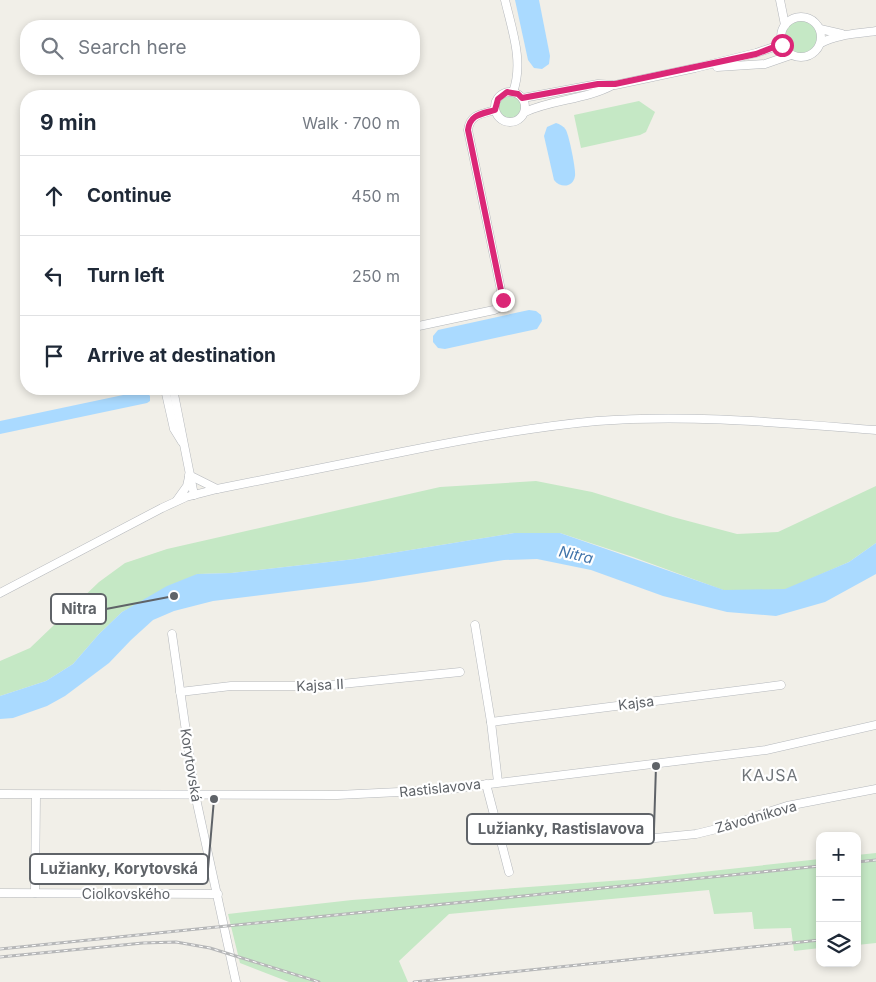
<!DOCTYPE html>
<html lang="en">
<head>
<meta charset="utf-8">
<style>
	:root { --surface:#fff; --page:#f6f6f7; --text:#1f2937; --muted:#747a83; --line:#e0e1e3 }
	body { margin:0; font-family:Inter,sans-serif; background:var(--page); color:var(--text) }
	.controls { position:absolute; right:15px; bottom:15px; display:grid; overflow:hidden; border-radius:10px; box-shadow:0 2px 8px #0003 }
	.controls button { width:45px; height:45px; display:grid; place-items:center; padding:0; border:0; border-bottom:1px solid var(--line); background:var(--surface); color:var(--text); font:25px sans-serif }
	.stop { position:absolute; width:15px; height:15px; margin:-11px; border:4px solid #db2777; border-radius:50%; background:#fff }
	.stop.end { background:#db2777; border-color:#fff; box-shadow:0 1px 5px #0008 }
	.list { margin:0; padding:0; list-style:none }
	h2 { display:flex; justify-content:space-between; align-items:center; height:65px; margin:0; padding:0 20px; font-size:21px }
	h2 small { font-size:16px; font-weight:400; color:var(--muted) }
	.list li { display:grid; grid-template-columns:32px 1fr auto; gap:15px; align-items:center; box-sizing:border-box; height:80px; padding:0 20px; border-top:1px solid var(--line) }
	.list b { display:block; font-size:19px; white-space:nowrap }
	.list em { font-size:16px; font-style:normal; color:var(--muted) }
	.icon { flex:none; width:28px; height:28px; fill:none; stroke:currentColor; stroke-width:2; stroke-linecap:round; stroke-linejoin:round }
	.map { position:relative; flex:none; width:876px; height:982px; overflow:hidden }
	.search { position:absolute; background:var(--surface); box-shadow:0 2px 8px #0003; left:20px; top:20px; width:400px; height:55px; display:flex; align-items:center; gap:12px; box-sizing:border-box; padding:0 18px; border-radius:20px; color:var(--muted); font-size:19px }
	.panel { position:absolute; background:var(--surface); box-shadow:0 2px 8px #0003; left:20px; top:90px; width:400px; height:305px; border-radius:20px }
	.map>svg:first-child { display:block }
</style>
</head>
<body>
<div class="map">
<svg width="876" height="982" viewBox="0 0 876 982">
	<rect width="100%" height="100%" fill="#f1efe8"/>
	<g fill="#c5e8c5">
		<circle cx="801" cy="37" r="17"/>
		<circle cx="510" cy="107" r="11"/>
		<polygon points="639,101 655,112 646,132 640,135 581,148 574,115"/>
		<polygon points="536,481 592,492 673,517 737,534 778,532 876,486 876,543 849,562 785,590 723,590 633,557 560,533 514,533 355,559 231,573 198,574 122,612 99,634 73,664 46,681 0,696 0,661 30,648 99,582 125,563 167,549 440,487"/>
		<polygon points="876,853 876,943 857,945 857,855"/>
		<polygon points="820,859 820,948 794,951 791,928 754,929 752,912 714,914 709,890 449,914 399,961 408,982 289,982 240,963 228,914 352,900 638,879"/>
	</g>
	<g fill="#aadaff">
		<polygon points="515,0 539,0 550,56 549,64 542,69 534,68 528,60"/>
		<path d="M556,123C560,124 563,126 566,130C569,136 576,169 575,176C573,188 560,188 554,180L544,136L547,127Z"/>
		<polygon points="529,310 536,311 541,315 542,321 537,329 445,349 438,348 433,342 433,336 438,330"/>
		<polygon points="142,391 146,391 150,396 150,401 147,403 0,434 0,421"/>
		<polygon points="514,533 560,533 724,590 785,589 849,562 876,543 876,574 825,602 776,616 727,612 663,596 591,570 537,559 504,560 366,582 213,601 174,611 153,620 131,640 109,663 65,696 47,706 13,718 0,719 0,696 46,681 73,664 99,634 122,612 167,586 197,574 231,573 355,559"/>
	</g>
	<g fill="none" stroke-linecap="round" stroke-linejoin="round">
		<defs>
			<g id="minor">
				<path d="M505,0C512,30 524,62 513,92"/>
				<polyline points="780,0 785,25"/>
				<circle cx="801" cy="37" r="20"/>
				<polyline points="820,29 842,34"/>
				<path d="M821,43C838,34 857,34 876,31"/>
				<polyline points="717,67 765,64 791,55"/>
				<circle cx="510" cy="107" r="15"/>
				<polyline points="523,98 598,84 615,85 695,68 756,53 774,47 781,40"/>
				<path d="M525,112C553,99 585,100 613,85"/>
				<path d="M414,327L494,310L501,307L503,300L468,130C470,114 482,114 495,110"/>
				<polyline points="165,389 174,429 182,442"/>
				<polyline points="173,389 194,495"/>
				<polyline points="189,475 217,489"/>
				<polyline points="177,500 187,486 189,477"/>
				<path d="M0,593L162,508L186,497L217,489C279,477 340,464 402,452C466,439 531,427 597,421C690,414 783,423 876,430"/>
				<polyline points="475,625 491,722 498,782"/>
				<polyline points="172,634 195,794 236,982"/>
				<polyline points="180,692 231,686 322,686 460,672"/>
				<polyline points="491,722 781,685"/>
				<polyline points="486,784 509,872"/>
				<polyline points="0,794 337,795 441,790 766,750 876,725"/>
				<polyline points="635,840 696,834 733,825 765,813 787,806 876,789"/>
				<polyline points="0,893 218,894"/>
				<polyline points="35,893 36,795"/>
			</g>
		</defs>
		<use href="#minor" stroke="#b5b8bc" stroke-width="9"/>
		<use href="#minor" stroke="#fff" stroke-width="8"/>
		<defs>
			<g id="rail">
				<polyline points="857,862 876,860"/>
				<polyline points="0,949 820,866"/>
				<polyline points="0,957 143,943 176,942 210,948 319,982"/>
				<polyline points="414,982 820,940"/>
			</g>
		</defs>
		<use href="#rail" stroke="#b6b7b8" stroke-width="3"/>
		<use href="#rail" stroke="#fff" stroke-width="1" stroke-dasharray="4" stroke-linecap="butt"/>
	</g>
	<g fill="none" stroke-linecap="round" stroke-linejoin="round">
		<path stroke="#db2777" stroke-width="6" d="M503,300L468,130C470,114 482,114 495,110L498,99L507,92L518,94L522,98L598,84H615L756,54L774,47L781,40L782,45"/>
	</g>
	<g text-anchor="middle" stroke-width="4.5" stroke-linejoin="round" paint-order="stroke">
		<g font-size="14" fill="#5f6368" stroke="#fff">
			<text transform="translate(320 685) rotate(-3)" y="5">Kajsa II</text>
			<text transform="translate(636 703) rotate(-7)" y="5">Kajsa</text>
			<text transform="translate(191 765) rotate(81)" y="5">Korytovská</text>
			<text transform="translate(440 788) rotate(-6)" y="5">Rastislavova</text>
			<text transform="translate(756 817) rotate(-16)" y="5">Závodníkova</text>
			<text x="126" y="899">Ciolkovského</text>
		</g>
		<g font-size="15" font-style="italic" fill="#4174aa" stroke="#fff">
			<text transform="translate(576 555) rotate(13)" y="5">Nitra</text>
		</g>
		<g font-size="16" letter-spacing="1" fill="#70757a" stroke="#fff">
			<text x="770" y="781">KAJSA</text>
		</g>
	</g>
	<path fill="none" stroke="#5f6368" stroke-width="2" d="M174 596L106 609M656 766L654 829M214 799L208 869"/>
	<g fill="#5f6368" stroke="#fff" stroke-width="2">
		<circle cx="174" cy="596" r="5"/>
		<circle cx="656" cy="766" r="5"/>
		<circle cx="214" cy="799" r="5"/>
	</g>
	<g fill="#fff" stroke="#5f6368" stroke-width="2">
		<rect x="51" y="594" width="55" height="30" rx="5"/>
		<rect x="467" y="814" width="187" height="30" rx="5"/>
		<rect x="30" y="854" width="178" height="30" rx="5"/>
	</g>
	<g font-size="15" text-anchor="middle" font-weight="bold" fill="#5f6368">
		<text x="79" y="614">Nitra</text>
		<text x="561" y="834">Lužianky, Rastislavova</text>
		<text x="119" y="874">Lužianky, Korytovská</text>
	</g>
</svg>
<div class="controls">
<button>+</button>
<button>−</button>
<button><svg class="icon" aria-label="layers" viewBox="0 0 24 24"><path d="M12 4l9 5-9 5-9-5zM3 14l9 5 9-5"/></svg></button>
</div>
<div class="stop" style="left:782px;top:45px"></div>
<div class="stop end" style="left:503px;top:300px"></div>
<div class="search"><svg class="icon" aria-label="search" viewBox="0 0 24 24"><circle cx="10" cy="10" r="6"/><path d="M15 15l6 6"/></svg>Search here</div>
<section class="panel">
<h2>9 min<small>Walk · 700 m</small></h2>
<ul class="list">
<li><svg class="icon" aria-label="ahead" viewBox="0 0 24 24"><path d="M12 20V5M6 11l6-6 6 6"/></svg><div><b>Continue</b></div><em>450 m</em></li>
<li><svg class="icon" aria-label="left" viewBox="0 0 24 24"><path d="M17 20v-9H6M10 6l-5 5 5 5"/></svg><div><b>Turn left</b></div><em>250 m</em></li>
<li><svg class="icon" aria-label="arrive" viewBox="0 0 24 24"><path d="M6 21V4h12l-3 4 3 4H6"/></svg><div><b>Arrive at destination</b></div></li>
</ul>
</section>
</div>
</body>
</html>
